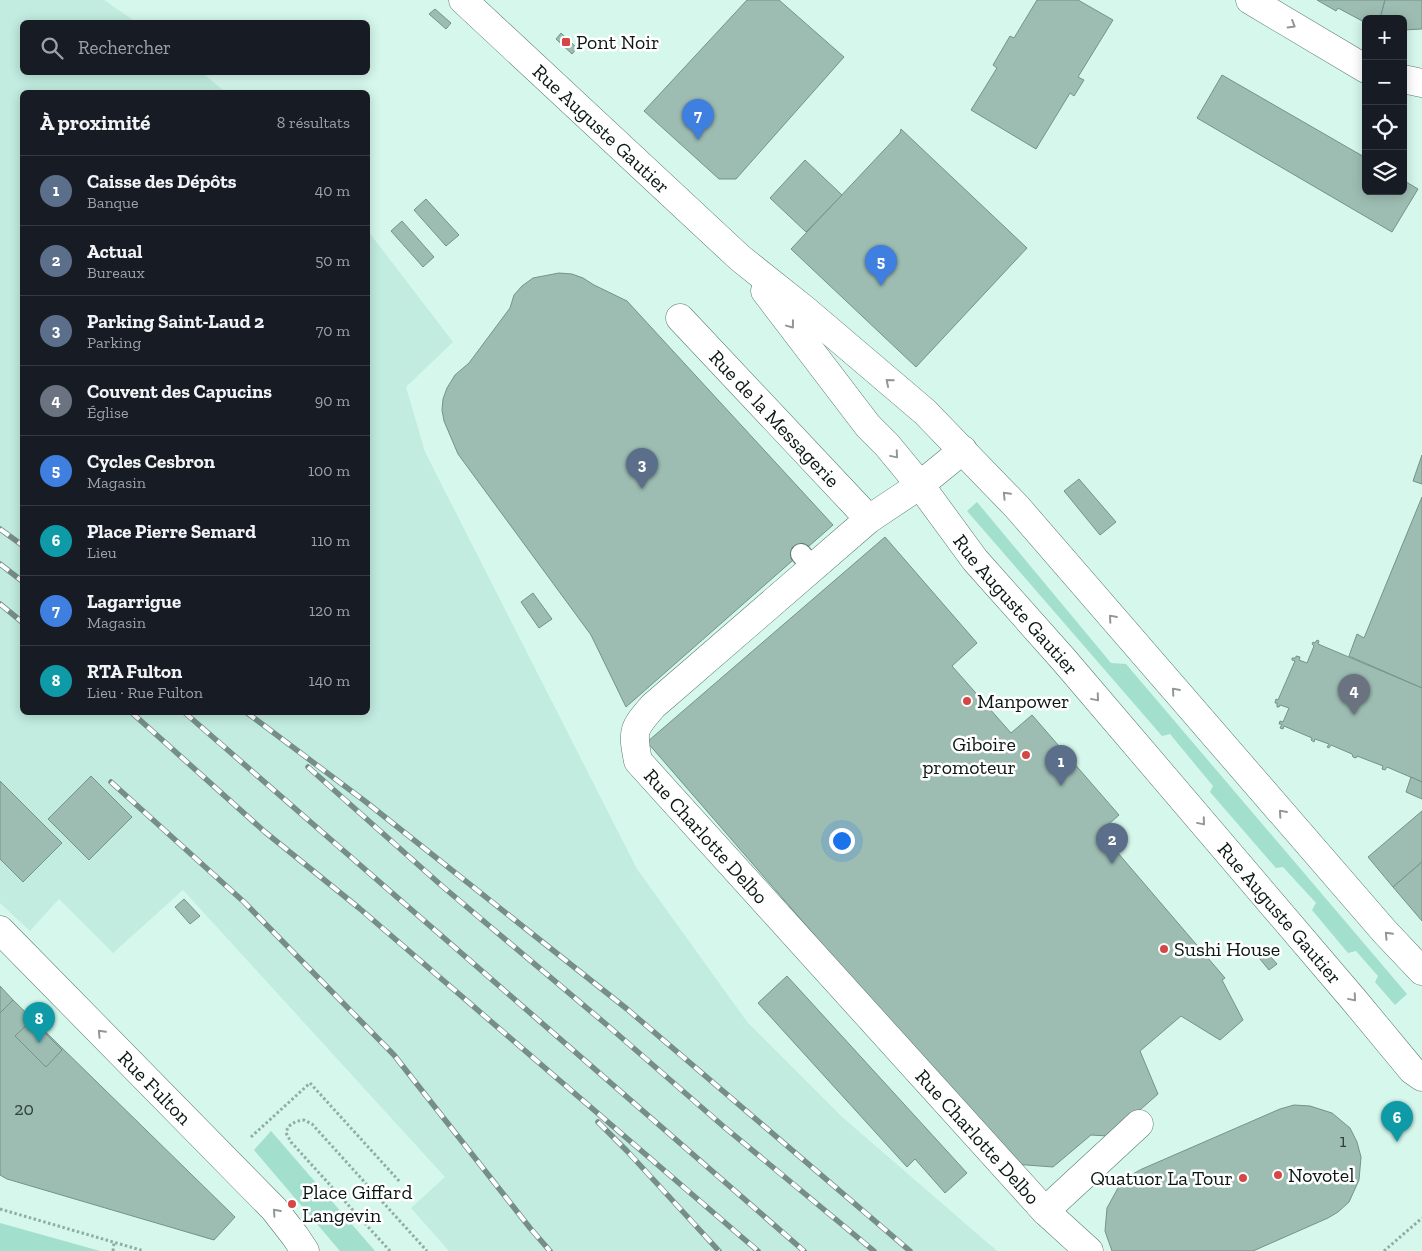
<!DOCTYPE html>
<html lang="fr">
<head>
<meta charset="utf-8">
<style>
	:root { --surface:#171b24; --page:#242831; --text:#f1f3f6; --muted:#9ea1a6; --line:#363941; --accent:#8c9099 }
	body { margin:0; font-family:"Zilla Slab",serif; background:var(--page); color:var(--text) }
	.controls { position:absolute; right:15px; top:15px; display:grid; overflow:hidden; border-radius:8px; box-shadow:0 2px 12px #0003 }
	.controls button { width:45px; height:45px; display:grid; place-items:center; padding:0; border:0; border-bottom:1px solid var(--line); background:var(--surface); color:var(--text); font:25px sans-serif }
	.you { position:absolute; left:841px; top:840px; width:18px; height:18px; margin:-12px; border:4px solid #fff; border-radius:50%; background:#1a73e8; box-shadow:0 0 0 8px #1a73e833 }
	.badge { display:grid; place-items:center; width:32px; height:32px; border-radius:50%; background:var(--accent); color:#fff; font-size:16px; font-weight:700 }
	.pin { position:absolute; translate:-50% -41px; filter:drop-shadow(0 1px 2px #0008) }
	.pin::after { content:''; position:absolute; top:26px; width:18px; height:15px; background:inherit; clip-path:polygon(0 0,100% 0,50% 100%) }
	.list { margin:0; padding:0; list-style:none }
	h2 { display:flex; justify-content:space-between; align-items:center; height:65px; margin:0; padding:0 20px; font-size:21px }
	h2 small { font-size:16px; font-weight:400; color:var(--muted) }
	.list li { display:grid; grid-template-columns:32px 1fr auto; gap:15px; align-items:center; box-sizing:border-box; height:70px; padding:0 20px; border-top:1px solid var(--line) }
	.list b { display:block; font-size:19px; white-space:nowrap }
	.list p { margin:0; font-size:16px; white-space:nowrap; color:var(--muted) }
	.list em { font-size:16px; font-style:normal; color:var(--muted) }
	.icon { flex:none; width:28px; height:28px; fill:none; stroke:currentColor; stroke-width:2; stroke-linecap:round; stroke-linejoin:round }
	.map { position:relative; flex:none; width:1422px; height:1251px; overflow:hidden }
	.search { position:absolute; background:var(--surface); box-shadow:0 2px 12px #0003; left:20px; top:20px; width:350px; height:55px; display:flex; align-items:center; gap:12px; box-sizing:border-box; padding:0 18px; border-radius:8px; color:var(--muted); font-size:19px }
	.panel { position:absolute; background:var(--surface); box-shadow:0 2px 12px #0003; left:20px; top:90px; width:350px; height:625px; border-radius:8px }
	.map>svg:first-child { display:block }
</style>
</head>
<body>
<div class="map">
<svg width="1422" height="1251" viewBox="0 0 1422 1251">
	<rect width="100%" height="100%" fill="#d5f7ec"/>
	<polygon fill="#c1ecdf" points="0,0 104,0 136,22 22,22 22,72 203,73 225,92 22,92 22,712 368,712 368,231 453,342 406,387 425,452 637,869 748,1023 841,1116 997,1251 449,1251 411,1208 445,1177 183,890 113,953 59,899 30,931 0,903"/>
	<g fill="#a3dfcd">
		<polygon points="977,502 1111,663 1126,664 1407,994 1395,1005 1375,982 1378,976 1356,951 1348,953 1312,910 1316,903 1283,867 1276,868 1210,792 1213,786 1170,734 1162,736 967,511"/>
		<polygon points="271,1131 375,1251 340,1251 254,1150"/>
		<polygon points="0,1223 100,1251 0,1251"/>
	</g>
	<g fill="#9dbdb3" stroke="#74938a">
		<polygon points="747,0 779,0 844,57 736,179 719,179 644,111"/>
		<polygon points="1037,0 1078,0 1113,20 1078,77 1084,80 1074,96 1070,93 1036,149 971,110 997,68 993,65 1010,36 1014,38"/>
		<polygon points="1317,0 1385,0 1380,19 1366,19 1366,23 1338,8 1336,11"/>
		<polygon points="1385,0 1422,0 1422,29 1403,30 1403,19 1380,19"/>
		<polygon points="435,9 451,23 446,29 429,14"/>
		<polygon points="561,33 577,48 572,54 556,39"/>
		<polygon points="1222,75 1366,158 1366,191 1403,191 1403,180 1418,189 1392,232 1197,118"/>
		<polygon points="901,129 1027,248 916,367 791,249 900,133"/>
		<polygon points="805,160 842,195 806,232 770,198"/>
		<polygon points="426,199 459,235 446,246 414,210"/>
		<polygon points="402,221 434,257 423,267 391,231"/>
		<polygon points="559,273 572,274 583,278 594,285 627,301 833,525 626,707 591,635 458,454 444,421 442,410 443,399 447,388 455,375 469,363 510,308 514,295 522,286 533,278"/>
		<polygon points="1422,455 1422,484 1413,481"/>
		<polygon points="1079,479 1116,522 1100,535 1064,491"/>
		<polygon points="1422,497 1422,688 1349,656 1357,634 1364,638"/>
		<polygon points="885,537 977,643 952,666 1011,733 1032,715 1119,815 1100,832 1225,978 1222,980 1243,1020 1220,1040 1181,1016 1140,1051 1158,1094 1114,1133 1108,1136 1091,1135 1053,1167 1013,1164 647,742"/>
		<polygon points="533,593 552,619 539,628 521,602"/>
		<polygon points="1317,640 1319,641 1318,644 1422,688 1422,782 1387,767 1385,770 1382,769 1383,766 1357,756 1356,758 1353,757 1352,754 1331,745 1329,748 1327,747 1329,744 1315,739 1314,742 1311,740 1312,738 1284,726 1283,729 1280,728 1282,724 1279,724 1280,721 1283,722 1289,708 1280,705 1279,707 1277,707 1277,703 1275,703 1276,699 1278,700 1295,661 1292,660 1292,658 1296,658 1296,656 1300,657 1299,660 1307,663 1314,646 1312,644 1313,642 1315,643"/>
		<polygon points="91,776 132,817 89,860 48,819"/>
		<polygon points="1411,777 1422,782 1422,799 1406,792"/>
		<polygon points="0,781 62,843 23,882 0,859"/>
		<polygon points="1422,811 1422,862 1393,887 1368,857"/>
		<polygon points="1422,862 1422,921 1393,887"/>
		<polygon points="184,899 200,916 190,924 175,907"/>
		<polygon points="1262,947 1277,964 1269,970 1255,953"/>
		<polygon points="787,976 967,1173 945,1193 915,1159 907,1167 758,1003"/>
		<polygon points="0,986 13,1000 0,1013"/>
		<polygon points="13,1000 235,1217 214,1240 7,1179 0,1175 0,1013"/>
		<polygon points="32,1020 62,1050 46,1067 15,1036"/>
		<polygon points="1294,1105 1310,1106 1332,1113 1350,1128 1357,1142 1361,1157 1359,1180 1349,1202 1338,1212 1328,1218 1253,1251 1112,1251 1105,1231 1107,1208 1118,1188 1129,1176 1142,1169 1280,1109"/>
	</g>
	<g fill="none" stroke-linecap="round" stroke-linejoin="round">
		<defs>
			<polyline id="service" points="801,554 813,568"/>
			<g id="minor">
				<polyline points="1250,0 1366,69"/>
				<polyline points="1403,79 1422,83"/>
				<path id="s1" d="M680,318L869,519"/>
				<path id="s2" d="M963,450L920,485L869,519L653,706C633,729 632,730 638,761L1045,1211L1139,1124"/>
				<path id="s3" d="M0,930L274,1209L295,1236L305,1251"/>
				<polyline points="1045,1211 1089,1251"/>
			</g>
			<g id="tertiary">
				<path id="s4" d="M463,0L740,258L804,309L925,412L1017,507L1385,932L1422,971"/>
				<path id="s5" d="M765,291L868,426L887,445L920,485L975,560L1064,660L1354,1000L1412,1070L1422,1077"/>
			</g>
		</defs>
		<use href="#service" stroke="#5b7970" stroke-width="22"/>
		<use href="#minor" stroke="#5b7970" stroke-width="29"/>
		<use href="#tertiary" stroke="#5b7970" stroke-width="29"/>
		<g stroke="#91aca3" stroke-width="3" stroke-dasharray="2.5 2.5" stroke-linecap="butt">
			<polyline points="251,1137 310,1083 400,1182"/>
			<polyline points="0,1209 144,1251"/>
			<polyline points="113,1251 114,1243"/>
			<path d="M390,1251L291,1142L286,1133C288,1124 295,1121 304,1120L312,1124L427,1251"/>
			<polyline points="1384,1251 1422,1218"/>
		</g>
		<use href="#service" stroke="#fff" stroke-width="20"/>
		<use href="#minor" stroke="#fff" stroke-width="28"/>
		<use href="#tertiary" stroke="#fff" stroke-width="28"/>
		<defs>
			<g id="rail">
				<polyline points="0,529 22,545"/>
				<polyline points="0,564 22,581"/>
				<polyline points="0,604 22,622"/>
				<polyline points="131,712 265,832 359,908 758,1251"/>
				<polyline points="184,712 804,1251"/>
				<polyline points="246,712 366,802 627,1009 910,1251"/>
				<polyline points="308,767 442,886 607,1025 723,1126 874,1251"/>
				<polyline points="111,782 244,902 394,1055 530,1228 550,1251"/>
				<polyline points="598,1122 627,1151 719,1251"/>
			</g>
		</defs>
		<use href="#rail" stroke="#768e87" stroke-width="5.5"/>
		<use href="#rail" stroke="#fff" stroke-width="4" stroke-dasharray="11" stroke-linecap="butt"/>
	</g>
	<defs><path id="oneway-chevron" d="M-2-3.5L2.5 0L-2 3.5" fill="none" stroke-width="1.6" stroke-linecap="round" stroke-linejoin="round" transform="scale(1.25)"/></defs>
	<g stroke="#919795">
		<use href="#oneway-chevron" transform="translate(1292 25) rotate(31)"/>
		<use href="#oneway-chevron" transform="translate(791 325) rotate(53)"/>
		<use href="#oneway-chevron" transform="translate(889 382) rotate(-140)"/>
		<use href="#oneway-chevron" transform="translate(895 455) rotate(50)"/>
		<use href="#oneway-chevron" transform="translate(1006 495) rotate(-134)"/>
		<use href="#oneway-chevron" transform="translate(1112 618) rotate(-131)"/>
		<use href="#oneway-chevron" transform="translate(1175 691) rotate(-131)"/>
		<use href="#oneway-chevron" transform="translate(1096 698) rotate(50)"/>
		<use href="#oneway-chevron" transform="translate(1282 813) rotate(-131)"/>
		<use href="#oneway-chevron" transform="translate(1202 822) rotate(50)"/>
		<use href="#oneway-chevron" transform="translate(1388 935) rotate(-133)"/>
		<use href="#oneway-chevron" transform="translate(1353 998) rotate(50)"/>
		<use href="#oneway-chevron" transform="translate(101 1033) rotate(-134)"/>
		<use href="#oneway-chevron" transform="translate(276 1212) rotate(-132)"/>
	</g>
	<g fill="#d64645" stroke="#fff" stroke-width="2">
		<rect x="561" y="37" width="10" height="10" rx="2.5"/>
		<circle cx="967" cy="701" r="5"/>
		<circle cx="1026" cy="755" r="5"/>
		<circle cx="1164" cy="949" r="5"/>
		<circle cx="1278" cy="1175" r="5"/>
		<circle cx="1243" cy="1178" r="5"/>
		<circle cx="292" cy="1204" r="5"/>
	</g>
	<g text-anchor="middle" stroke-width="5" stroke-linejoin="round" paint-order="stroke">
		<g font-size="18" fill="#2f403b">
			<text x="24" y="1115">20</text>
			<text x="1343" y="1147">1</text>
		</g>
		<g font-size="20" fill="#0a1713" stroke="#fff" text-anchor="start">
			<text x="576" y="49">Pont Noir</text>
			<text x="977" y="708">Manpower</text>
			<text x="1016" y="751" text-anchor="end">Giboire<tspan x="1016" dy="23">promoteur</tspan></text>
			<text x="1174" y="956">Sushi House</text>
			<text x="1288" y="1182">Novotel</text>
			<text x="1233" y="1185" text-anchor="end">Quatuor La Tour</text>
			<text x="302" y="1199">Place Giffard<tspan x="302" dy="23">Langevin</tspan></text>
		</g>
		<g font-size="20" fill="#0a1713" stroke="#fff">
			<text dy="7" stroke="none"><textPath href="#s4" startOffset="189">Rue Auguste Gautier</textPath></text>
			<text dy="7" stroke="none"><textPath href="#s1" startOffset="138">Rue de la Messagerie</textPath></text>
			<text dy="7" stroke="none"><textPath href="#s5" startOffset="402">Rue Auguste Gautier</textPath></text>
			<text dy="7" stroke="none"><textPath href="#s2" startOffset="565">Rue Charlotte Delbo</textPath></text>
			<text dy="7" stroke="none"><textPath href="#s5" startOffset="808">Rue Auguste Gautier</textPath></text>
			<text dy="7" stroke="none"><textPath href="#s3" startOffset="221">Rue Fulton</textPath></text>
			<text dy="7" stroke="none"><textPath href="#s2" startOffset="970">Rue Charlotte Delbo</textPath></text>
		</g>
	</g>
</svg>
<div class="controls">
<button>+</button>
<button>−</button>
<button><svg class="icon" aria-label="locate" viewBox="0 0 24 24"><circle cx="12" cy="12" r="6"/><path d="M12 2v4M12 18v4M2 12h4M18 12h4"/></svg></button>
<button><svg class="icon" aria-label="layers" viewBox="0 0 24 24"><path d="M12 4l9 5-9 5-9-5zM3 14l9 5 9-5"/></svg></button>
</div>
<div class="you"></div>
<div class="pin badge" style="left:1061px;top:786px;background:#5c6f8a">1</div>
<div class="pin badge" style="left:1112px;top:864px;background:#5c6f8a">2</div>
<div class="pin badge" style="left:642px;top:489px;background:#5c6f8a">3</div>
<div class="pin badge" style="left:1354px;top:715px;background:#6b7280">4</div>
<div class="pin badge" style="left:881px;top:286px;background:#3f7fe0">5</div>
<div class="pin badge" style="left:1397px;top:1142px;background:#0f9aa8">6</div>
<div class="pin badge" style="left:698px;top:140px;background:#3f7fe0">7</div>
<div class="pin badge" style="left:39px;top:1043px;background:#0f9aa8">8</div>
<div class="search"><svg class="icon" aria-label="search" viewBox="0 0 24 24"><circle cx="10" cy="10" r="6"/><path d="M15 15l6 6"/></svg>Rechercher</div>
<section class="panel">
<h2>À proximité<small>8 résultats</small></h2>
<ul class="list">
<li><span class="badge" style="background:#5c6f8a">1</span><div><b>Caisse des Dépôts</b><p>Banque</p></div><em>40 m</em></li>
<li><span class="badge" style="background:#5c6f8a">2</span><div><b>Actual</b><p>Bureaux</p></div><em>50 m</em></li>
<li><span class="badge" style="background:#5c6f8a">3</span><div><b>Parking Saint-Laud 2</b><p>Parking</p></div><em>70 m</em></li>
<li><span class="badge" style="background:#6b7280">4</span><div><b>Couvent des Capucins</b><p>Église</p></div><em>90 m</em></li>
<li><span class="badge" style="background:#3f7fe0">5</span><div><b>Cycles Cesbron</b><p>Magasin</p></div><em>100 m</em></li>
<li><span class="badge" style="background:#0f9aa8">6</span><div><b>Place Pierre Semard</b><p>Lieu</p></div><em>110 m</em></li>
<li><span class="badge" style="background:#3f7fe0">7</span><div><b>Lagarrigue</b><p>Magasin</p></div><em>120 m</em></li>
<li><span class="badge" style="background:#0f9aa8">8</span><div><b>RTA Fulton</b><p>Lieu · Rue Fulton</p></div><em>140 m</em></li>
</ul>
</section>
</div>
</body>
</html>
